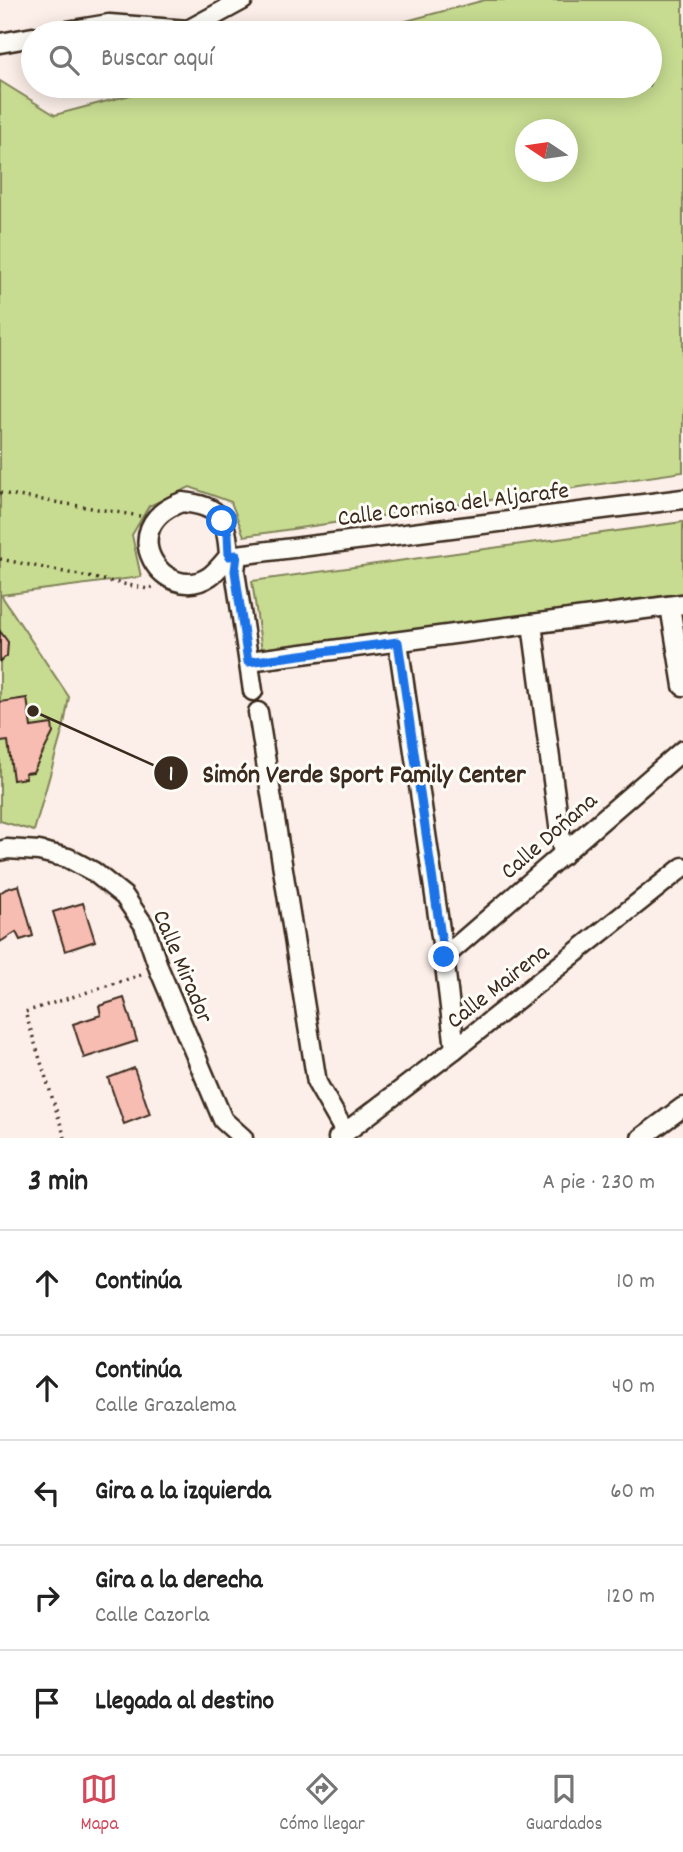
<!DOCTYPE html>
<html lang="es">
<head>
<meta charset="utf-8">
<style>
	:root { --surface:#fff; --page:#f2f2f2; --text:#222; --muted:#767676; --line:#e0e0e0; --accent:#d1495b }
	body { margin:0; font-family:Dekko,sans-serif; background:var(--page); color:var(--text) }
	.compass { position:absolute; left:515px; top:119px; width:63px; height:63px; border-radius:50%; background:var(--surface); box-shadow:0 4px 18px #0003; rotate:283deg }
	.stop { position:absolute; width:21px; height:21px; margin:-16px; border:5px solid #1a73e8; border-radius:50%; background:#fff }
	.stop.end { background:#1a73e8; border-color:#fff; box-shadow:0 2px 7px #0008 }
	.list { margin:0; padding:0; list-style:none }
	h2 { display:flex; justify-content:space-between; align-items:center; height:91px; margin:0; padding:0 28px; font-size:30px }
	h2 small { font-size:23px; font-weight:400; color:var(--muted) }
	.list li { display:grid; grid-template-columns:46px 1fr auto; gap:21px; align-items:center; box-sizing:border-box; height:105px; padding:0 28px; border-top:2px solid var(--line) }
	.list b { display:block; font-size:26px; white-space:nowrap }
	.list p { margin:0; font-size:23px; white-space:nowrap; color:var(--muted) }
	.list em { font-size:23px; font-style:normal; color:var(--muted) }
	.icon { flex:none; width:38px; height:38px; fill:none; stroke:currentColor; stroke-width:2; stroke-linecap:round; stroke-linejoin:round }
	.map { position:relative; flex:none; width:683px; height:1138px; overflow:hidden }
	.search { position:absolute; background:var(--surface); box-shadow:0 4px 18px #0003; left:21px; right:21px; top:21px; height:77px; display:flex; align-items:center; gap:18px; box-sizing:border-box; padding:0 24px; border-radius:38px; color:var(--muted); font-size:26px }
	.sheet { height:616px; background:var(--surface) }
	nav { display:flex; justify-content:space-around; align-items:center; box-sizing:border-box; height:98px; border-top:2px solid var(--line); background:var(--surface); font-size:19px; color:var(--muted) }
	nav a { display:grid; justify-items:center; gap:4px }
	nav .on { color:var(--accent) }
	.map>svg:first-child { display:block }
</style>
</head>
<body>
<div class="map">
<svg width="683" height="1138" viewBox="0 0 683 1138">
	<rect width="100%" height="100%" fill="#fcefe9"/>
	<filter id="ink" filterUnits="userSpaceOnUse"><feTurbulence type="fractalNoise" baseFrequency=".0143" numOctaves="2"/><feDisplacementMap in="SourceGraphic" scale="14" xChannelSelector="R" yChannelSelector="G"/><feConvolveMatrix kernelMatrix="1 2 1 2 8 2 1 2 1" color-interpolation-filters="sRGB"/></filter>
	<g filter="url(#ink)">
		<g fill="#c7dc91" stroke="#818358" stroke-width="2" fill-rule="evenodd">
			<path d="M485,0H683V472L244,536L231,502L190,487L149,506L132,535L141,577L1,595L69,697L64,725L34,831L0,821V81L55,115L164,86H650V33H361ZM526,130H568V172H526Z"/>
			<polygon points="683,522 683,593 262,651 252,581"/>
		</g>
		<g fill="#f7bcb2" stroke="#3b2a1e" stroke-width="2">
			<polygon points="0,631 8,642 7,656 0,661"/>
			<polygon points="27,698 31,727 52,724 53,733 33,772 25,773 26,778 13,780 8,741 0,742 0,702"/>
			<polygon points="19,885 33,936 20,940 16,932 0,942 0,893 6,889"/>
			<polygon points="83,903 95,941 65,951 53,912"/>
			<polygon points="124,998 137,1041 84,1058 73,1024 101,1015 99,1006"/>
			<polygon points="134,1068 150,1114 124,1124 108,1078"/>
		</g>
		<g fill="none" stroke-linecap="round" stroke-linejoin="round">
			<defs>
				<g id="street">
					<polyline points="55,33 109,24 188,30 243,0"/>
					<polyline points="0,43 33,37"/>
					<path d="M182,502C221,506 227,519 229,556C223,563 217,571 210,576C165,607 111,527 182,502Z"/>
					<polyline points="237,555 235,571 253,691"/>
					<polyline points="229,556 683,499"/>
					<polyline points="670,606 683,686"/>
					<polyline points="532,624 563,855"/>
					<polyline points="398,642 444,957 455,1049"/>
					<polyline points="249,661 683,604"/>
					<polyline points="258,712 317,1083 345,1132"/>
					<polyline points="0,851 7,849 39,851 68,858 94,872 124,896 144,925 159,969 223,1120 243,1138"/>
					<polyline points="444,957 683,750"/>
					<polyline points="338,1138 455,1049 683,867"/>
					<polyline points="641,1138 683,1107"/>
				</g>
			</defs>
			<use href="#street" stroke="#3b2a1e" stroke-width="23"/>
			<g stroke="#3b2a1e" stroke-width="3.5" stroke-dasharray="2 5" stroke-linecap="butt">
				<polyline points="0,493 140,516"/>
				<polyline points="0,559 148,589 154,586"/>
				<polyline points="65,1138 25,1012 144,974"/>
			</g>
			<use href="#street" stroke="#fdfcf7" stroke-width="18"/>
		</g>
	</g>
	<g fill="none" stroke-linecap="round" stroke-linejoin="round" filter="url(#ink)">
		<polyline stroke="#1a73e8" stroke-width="9" points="222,521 228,534 229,556 237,555 235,571 248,662 398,642 444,957"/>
	</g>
	<g text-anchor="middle" stroke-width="6" stroke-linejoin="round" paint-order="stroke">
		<g font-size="24" fill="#3b2a1e" stroke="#fdfcf7">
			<text transform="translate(453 503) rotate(-7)" y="8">Calle Cornisa del Aljarafe</text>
			<text transform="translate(548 835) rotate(-41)" y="8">Calle Doñana</text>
			<text transform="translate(184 966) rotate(67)" y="8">Calle Mirador</text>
			<text transform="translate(497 985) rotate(-38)" y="8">Calle Mairena</text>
		</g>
	</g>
	<path fill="none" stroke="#3b2a1e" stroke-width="2.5" d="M33 711L171 773"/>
	<g fill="#3b2a1e" stroke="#fdfcf7" stroke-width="2.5">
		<circle cx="33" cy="711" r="7"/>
		<circle cx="171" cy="773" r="18"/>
	</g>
	<g font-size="21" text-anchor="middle" font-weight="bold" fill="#fff">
		<text x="171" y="780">1</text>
	</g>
	<g font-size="26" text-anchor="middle" font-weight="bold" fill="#3b2a1e" stroke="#fdfcf7" stroke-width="6" stroke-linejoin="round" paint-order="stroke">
		<text x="364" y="782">Simón Verde Sport Family Center</text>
	</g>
</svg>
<svg class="compass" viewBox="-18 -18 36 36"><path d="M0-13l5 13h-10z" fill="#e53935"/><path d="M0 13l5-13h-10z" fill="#767676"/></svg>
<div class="stop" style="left:222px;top:521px"></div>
<div class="stop end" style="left:444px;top:957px"></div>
<div class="search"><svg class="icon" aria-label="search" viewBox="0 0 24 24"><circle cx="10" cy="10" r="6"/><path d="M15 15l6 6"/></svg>Buscar aquí</div>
</div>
<section class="sheet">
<h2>3 min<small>A pie · 230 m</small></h2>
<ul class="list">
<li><svg class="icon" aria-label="ahead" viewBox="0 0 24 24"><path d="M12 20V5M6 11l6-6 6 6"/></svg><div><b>Continúa</b></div><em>10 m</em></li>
<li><svg class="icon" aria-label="ahead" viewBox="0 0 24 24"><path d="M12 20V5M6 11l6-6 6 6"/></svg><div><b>Continúa</b><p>Calle Grazalema</p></div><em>40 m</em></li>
<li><svg class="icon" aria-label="left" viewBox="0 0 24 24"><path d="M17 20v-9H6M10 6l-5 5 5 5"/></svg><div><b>Gira a la izquierda</b></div><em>60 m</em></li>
<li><svg class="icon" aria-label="right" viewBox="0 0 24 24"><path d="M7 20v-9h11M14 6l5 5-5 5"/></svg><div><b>Gira a la derecha</b><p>Calle Cazorla</p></div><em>120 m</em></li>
<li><svg class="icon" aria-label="arrive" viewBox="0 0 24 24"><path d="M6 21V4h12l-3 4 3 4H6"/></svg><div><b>Llegada al destino</b></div></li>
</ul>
</section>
<nav>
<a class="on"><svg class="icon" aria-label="map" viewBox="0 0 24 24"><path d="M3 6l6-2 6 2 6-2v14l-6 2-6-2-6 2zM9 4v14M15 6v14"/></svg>Mapa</a>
<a><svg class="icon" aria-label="directions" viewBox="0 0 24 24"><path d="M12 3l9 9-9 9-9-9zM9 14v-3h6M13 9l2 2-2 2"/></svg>Cómo llegar</a>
<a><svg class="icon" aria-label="saved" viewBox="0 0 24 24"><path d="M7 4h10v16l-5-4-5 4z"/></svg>Guardados</a>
</nav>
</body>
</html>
